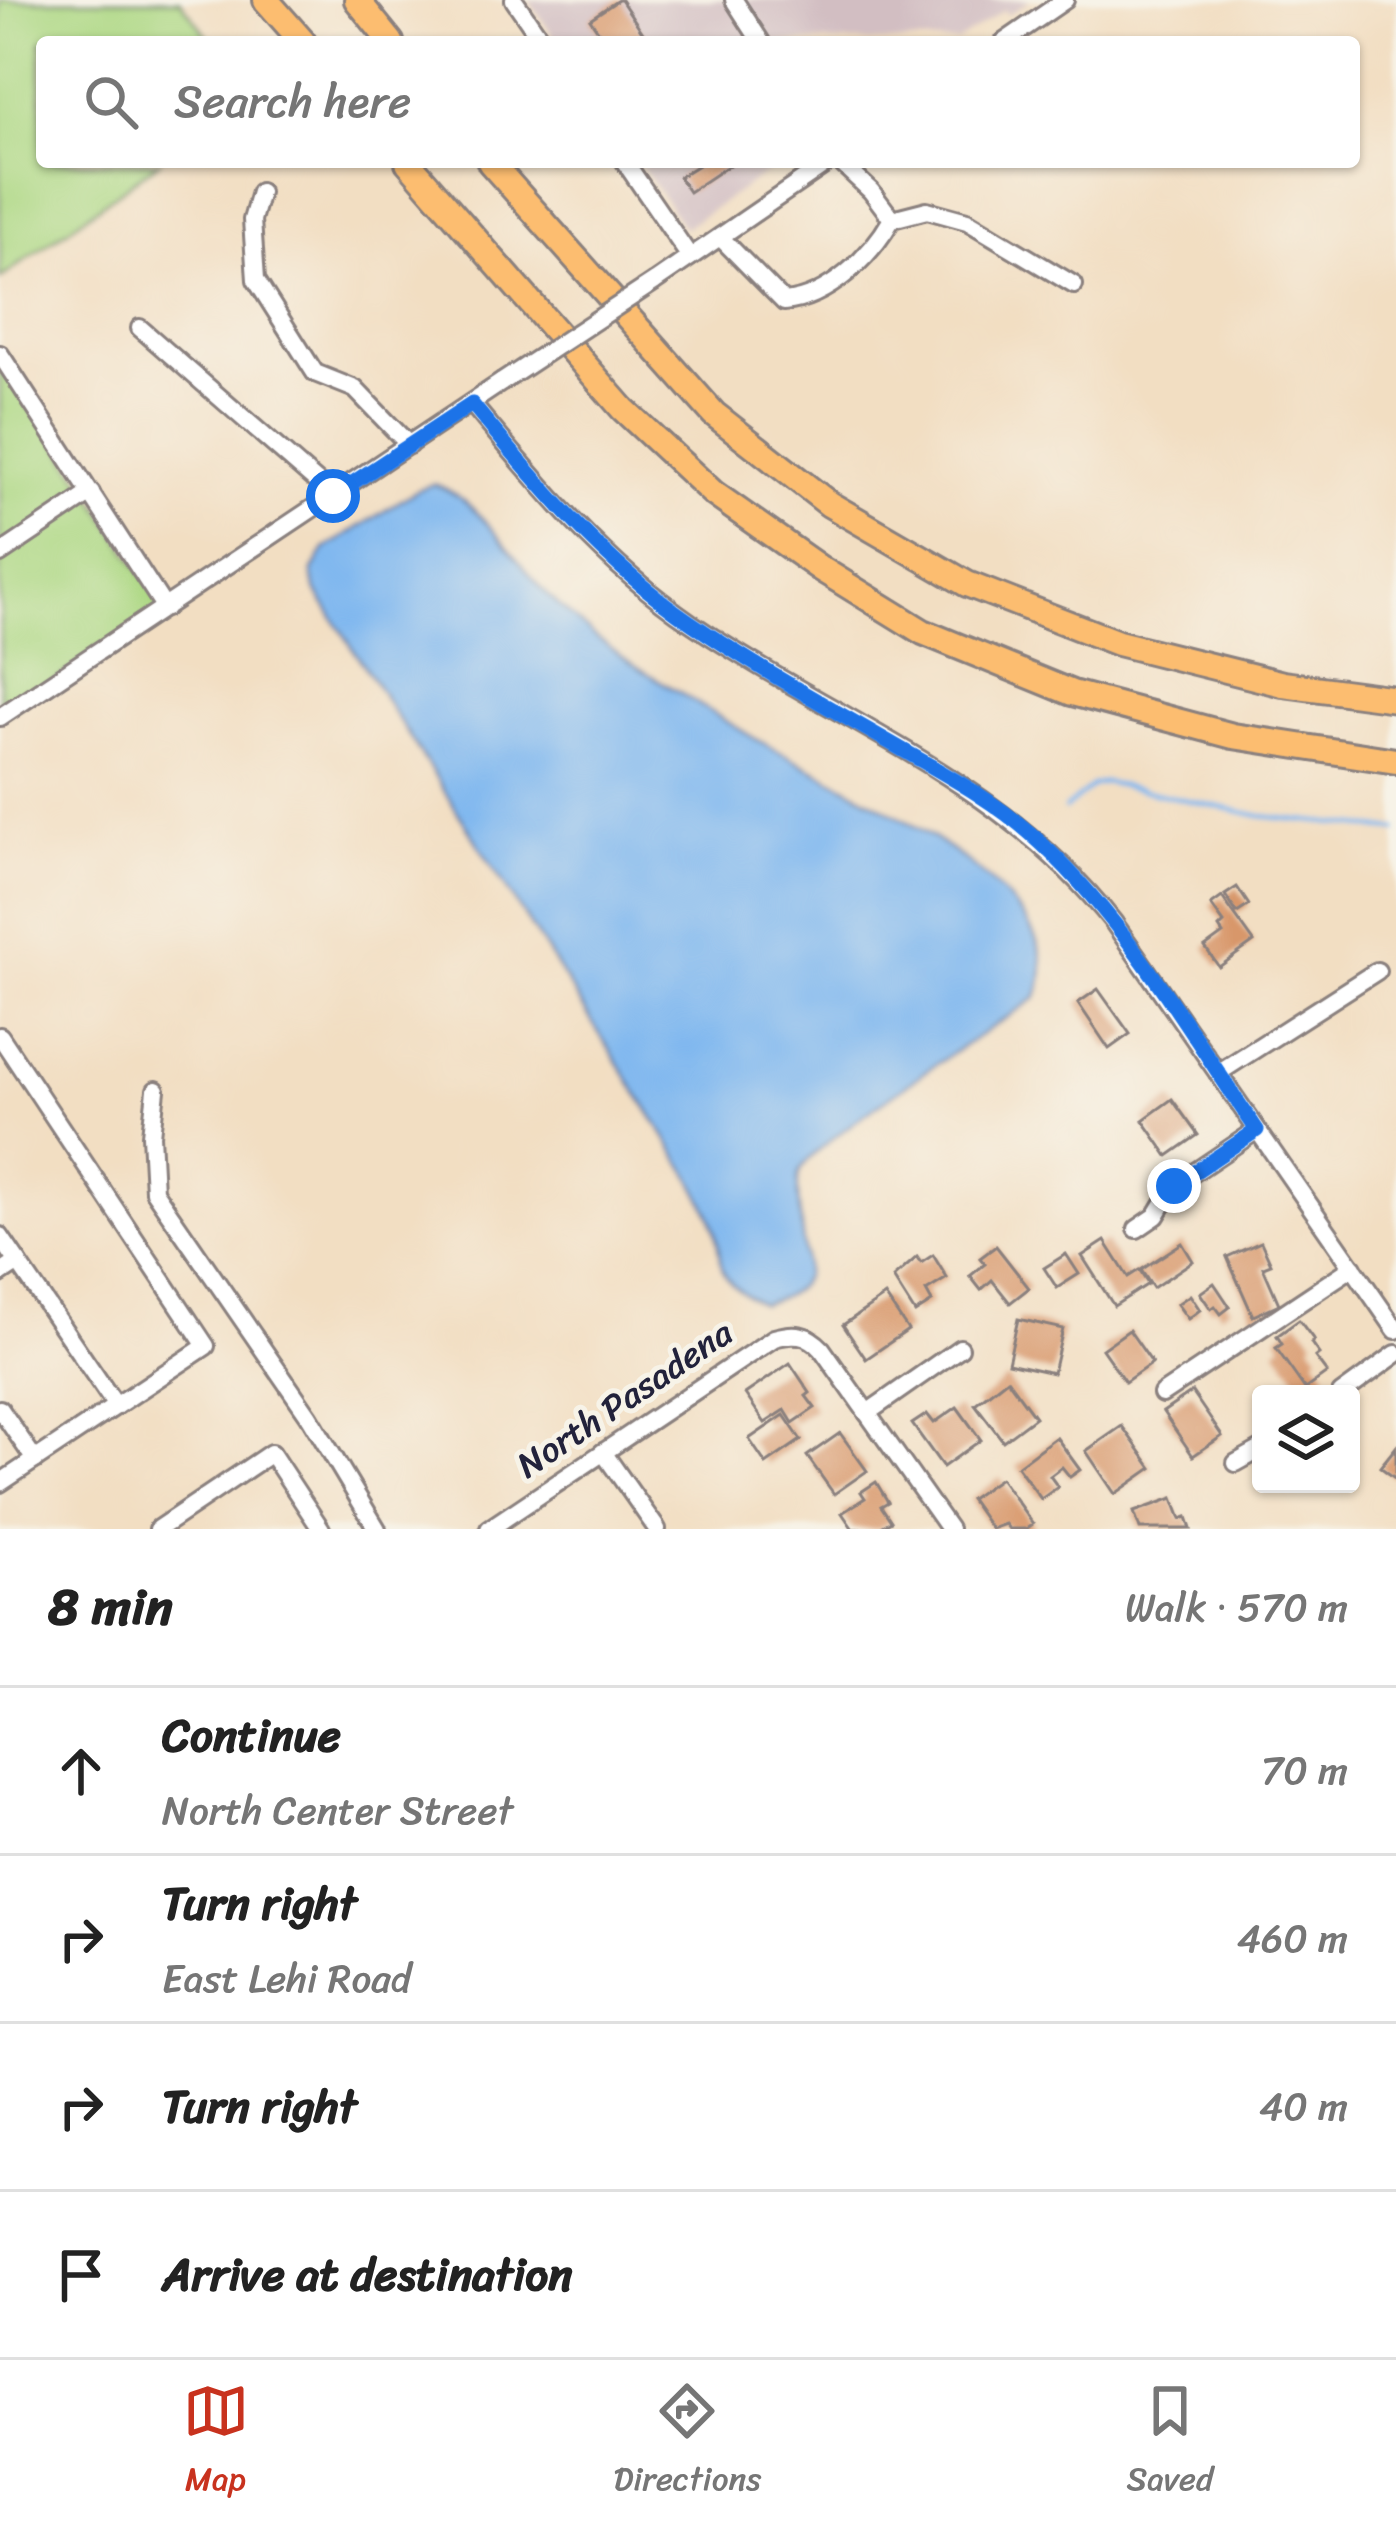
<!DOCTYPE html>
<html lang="en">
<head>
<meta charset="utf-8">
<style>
	:root { --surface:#fff; --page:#f6f6f6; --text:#222; --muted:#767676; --line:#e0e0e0; --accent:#c8321e }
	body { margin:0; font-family:Sriracha,sans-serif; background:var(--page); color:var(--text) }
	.controls { position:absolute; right:36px; bottom:36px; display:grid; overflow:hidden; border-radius:12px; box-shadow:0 3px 9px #0004 }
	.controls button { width:108px; height:108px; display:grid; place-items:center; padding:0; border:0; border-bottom:3px solid var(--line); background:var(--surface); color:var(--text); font:60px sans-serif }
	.stop { position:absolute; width:36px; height:36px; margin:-27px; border:9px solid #1a73e8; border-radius:50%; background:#fff }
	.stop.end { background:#1a73e8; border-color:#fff; box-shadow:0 3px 12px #0008 }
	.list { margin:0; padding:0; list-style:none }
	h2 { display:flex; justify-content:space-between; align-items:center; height:156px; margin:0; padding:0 48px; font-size:51px }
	h2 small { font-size:39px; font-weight:400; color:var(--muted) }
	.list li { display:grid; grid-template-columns:78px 1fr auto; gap:36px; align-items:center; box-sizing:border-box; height:168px; padding:0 48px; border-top:3px solid var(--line) }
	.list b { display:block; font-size:45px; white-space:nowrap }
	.list p { margin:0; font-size:39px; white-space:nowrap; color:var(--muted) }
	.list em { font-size:39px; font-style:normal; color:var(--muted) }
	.icon { flex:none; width:66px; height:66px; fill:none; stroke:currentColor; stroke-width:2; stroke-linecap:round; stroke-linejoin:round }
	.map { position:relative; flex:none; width:1396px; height:1529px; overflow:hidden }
	.search { position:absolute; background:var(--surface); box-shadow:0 3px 9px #0004; left:36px; right:36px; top:36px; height:132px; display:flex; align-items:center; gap:30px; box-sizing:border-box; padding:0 42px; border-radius:12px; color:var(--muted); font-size:45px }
	.sheet { height:828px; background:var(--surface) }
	nav { display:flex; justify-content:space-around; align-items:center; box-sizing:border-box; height:168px; border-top:3px solid var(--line); background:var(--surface); font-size:33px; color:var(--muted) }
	nav a { display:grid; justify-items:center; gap:6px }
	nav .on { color:var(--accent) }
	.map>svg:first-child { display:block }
</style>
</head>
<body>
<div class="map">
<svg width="1396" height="1529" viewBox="0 0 1396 1529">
	<rect width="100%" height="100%" fill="#f7f3e8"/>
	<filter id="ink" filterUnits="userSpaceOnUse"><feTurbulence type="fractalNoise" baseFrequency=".00833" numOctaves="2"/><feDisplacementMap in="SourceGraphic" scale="24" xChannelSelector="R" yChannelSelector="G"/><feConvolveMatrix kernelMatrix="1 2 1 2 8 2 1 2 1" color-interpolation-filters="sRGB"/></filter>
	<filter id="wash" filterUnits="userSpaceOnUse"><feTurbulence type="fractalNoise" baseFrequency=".004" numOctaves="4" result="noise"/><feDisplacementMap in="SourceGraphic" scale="48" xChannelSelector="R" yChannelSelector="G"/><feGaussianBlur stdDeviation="2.7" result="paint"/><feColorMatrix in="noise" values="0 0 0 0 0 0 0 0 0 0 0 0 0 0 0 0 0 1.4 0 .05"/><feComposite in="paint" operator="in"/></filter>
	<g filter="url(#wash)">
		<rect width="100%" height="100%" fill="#f2dec2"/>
		<g fill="#d2bec2">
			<polygon points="529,0 1030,0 1008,15 1004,10 957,42 557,42"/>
			<polygon points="639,162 783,162 684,228"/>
		</g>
		<g fill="#add884" stroke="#687d60" stroke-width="3">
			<polygon points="0,0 180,0 212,42 42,42 42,162 159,162 0,279"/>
			<polygon points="0,355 165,608 0,717"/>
		</g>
		<path fill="#7fb7ef" stroke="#506c95" stroke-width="3" d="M433,484C476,495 517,565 550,597C579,625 610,650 644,671C680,693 717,716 754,738C824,778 1088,891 1036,998C1000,1023 808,1144 799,1173C794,1192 806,1250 805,1275C797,1294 780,1298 761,1304C707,1273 728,1267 711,1218C706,1204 697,1189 690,1175L315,589L312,572L325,549L417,490Z"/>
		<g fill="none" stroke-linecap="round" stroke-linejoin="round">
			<polyline stroke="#7fb7ef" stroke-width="4.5" points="1065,809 1092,786 1104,782 1261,816 1396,830"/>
		</g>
		<g id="blocks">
			<g fill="#d8976b">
				<polygon points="618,0 621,0 649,42 606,42 590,19"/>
				<polygon points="703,162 734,162 689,192 679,177"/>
				<polygon points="1237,887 1249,905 1237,913 1225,895"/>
				<polygon points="1222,897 1254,942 1219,967 1205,947 1223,934 1219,928 1224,923 1211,905"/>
				<polygon points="1098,989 1130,1034 1109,1049 1078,1003"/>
				<polygon points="1172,1099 1198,1135 1168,1156 1143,1120"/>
				<polygon points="1105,1241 1128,1277 1139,1270 1148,1284 1114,1306 1082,1256"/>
				<polygon points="1261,1242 1271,1264 1263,1267 1279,1304 1253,1316 1227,1257"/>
				<polygon points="1182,1243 1193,1261 1153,1288 1141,1270"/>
				<polygon points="996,1246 1029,1288 1010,1303 992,1280 981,1290 970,1276 985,1264 980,1258"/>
				<polygon points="1066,1254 1079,1274 1057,1288 1044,1268"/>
				<polygon points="933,1255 947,1278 926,1291 932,1302 915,1313 893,1278 917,1257 921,1263"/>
				<polygon points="1214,1283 1230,1307 1221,1314 1215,1306 1211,1309 1200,1293"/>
				<polygon points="1190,1295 1200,1310 1188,1319 1177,1304"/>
				<polygon points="885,1296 908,1330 866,1359 843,1325"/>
				<polygon points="1018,1319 1063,1329 1053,1373 1008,1363"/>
				<polygon points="1299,1320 1314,1340 1311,1343 1319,1354 1315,1357 1327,1373 1305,1389 1276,1348 1282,1344 1277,1336"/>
				<polygon points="1129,1330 1152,1363 1125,1382 1102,1349"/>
				<polygon points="790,1363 810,1393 806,1396 815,1408 793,1423 785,1410 765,1423 745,1394"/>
				<polygon points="1007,1379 1035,1417 1003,1441 975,1404"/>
				<polygon points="1192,1392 1222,1436 1193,1456 1163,1412"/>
				<polygon points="957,1407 981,1440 943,1467 912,1424 927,1414 934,1423"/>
				<polygon points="784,1415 801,1440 766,1464 749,1439"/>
				<polygon points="1122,1426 1152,1468 1115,1494 1086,1451"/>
				<polygon points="840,1433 867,1471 834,1494 807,1456"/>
				<polygon points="1056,1437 1080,1470 1070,1477 1062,1467 1050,1476 1058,1487 1041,1499 1017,1466"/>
				<polygon points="1396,1447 1396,1479 1380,1467"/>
				<polygon points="1000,1478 1033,1524 1026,1529 1009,1529 1005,1524 991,1529 970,1499"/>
				<polygon points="876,1482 888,1502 881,1506 891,1521 878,1529 853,1529 842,1513 865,1498 861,1492"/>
				<polygon points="1173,1498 1181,1519 1187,1517 1191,1529 1140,1529 1134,1512"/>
			</g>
		</g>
	</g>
	<g filter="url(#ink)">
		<use href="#blocks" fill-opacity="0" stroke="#8a807e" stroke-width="3"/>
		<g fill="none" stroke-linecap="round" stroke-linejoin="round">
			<defs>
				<g id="minor">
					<polyline points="514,0 543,42"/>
					<polyline points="734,0 761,42"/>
					<polyline points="1004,42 1065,0"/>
					<polyline points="625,162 690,257"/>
					<polyline points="260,192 252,220 256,280 315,373 355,389 409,445"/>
					<polyline points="892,219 927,210 967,221 1074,285"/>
					<path d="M720,237L784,302C829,298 871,256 892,219L871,191L840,162"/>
					<polyline points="654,282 829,162"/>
					<polyline points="140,328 333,496"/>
					<polyline points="0,354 165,608"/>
					<path d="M472,404C538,484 604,564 691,623C837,722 1002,779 1114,923L1396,1330"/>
					<polyline points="0,554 91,493"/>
					<polyline points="0,717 502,382"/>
					<polyline points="0,1036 206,1346 0,1483"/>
					<polyline points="1218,1073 1377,971"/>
					<polyline points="156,1090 151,1135 154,1191 309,1416 377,1529"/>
					<polyline points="1137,1229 1156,1216 1174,1186 1257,1130"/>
					<polyline points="0,1236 116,1406"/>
					<polyline points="0,1274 18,1262"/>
					<polyline points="1162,1394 1353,1267"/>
					<polyline points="1341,1394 1396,1354"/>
					<polyline points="0,1409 35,1460"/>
					<polyline points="867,1413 960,1348"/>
					<polyline points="603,1452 657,1529"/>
					<polyline points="1236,1463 1261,1449"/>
					<polyline points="158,1529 271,1453 321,1529"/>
					<path d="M489,1529L774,1338C794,1332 807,1333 822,1349L949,1529"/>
				</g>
				<g id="highway">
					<polyline points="266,0 303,42"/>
					<polyline points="357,0 391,42"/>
					<polyline points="408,162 623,409 713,493 821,569 923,632 1072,693 1233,736 1396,761"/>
					<polyline points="490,162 714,414 829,504 967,584 1118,643 1283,684 1396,699"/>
				</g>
			</defs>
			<use href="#minor" stroke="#8a807e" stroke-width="22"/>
			<use href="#highway" stroke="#8a807e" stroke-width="30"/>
			<use href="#minor" stroke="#fff" stroke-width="16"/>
			<use href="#highway" stroke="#fcbd6f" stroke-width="24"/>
			<defs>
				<polyline id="minor-bridge" points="502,382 654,282"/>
			</defs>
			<use href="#minor-bridge" stroke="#8a807e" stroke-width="22" stroke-linecap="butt"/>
			<use href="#minor-bridge" stroke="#fff" stroke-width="16"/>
		</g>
	</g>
	<g fill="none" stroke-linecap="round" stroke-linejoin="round" filter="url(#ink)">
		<path stroke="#1a73e8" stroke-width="15" d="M333,496L472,404C538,484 604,563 690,622C757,668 830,708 901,749C946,775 992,799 1031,834C1124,916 1187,1029 1257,1130L1174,1186"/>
	</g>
	<g text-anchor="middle" stroke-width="10" stroke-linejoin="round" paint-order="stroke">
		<g font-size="36" fill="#22223b" stroke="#f7f3e8">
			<text transform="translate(624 1398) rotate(-34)" y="13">North Pasadena</text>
		</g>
	</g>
</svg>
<div class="controls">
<button><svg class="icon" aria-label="layers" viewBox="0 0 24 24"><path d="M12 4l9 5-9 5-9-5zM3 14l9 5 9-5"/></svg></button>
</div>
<div class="stop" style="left:333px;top:496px"></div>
<div class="stop end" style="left:1174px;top:1186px"></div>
<div class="search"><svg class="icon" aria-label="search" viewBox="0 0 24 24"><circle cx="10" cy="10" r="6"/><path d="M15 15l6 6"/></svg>Search here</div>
</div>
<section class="sheet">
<h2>8 min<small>Walk · 570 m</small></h2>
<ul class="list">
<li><svg class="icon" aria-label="ahead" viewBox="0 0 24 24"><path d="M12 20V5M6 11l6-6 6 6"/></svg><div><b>Continue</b><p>North Center Street</p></div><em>70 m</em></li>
<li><svg class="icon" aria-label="right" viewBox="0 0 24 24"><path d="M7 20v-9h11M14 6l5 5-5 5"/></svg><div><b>Turn right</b><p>East Lehi Road</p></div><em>460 m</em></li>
<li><svg class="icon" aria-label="right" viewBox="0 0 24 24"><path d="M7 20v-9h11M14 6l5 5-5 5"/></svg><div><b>Turn right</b></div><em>40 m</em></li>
<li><svg class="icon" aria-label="arrive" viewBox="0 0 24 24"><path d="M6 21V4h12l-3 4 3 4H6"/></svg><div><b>Arrive at destination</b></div></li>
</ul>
</section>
<nav>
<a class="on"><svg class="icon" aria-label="map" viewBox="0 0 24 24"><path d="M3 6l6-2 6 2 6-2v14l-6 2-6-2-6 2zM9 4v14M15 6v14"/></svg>Map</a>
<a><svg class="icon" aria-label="directions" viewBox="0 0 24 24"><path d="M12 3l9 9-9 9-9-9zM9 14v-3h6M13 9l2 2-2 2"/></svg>Directions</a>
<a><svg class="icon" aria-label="saved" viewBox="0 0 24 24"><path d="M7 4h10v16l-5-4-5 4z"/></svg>Saved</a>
</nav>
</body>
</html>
